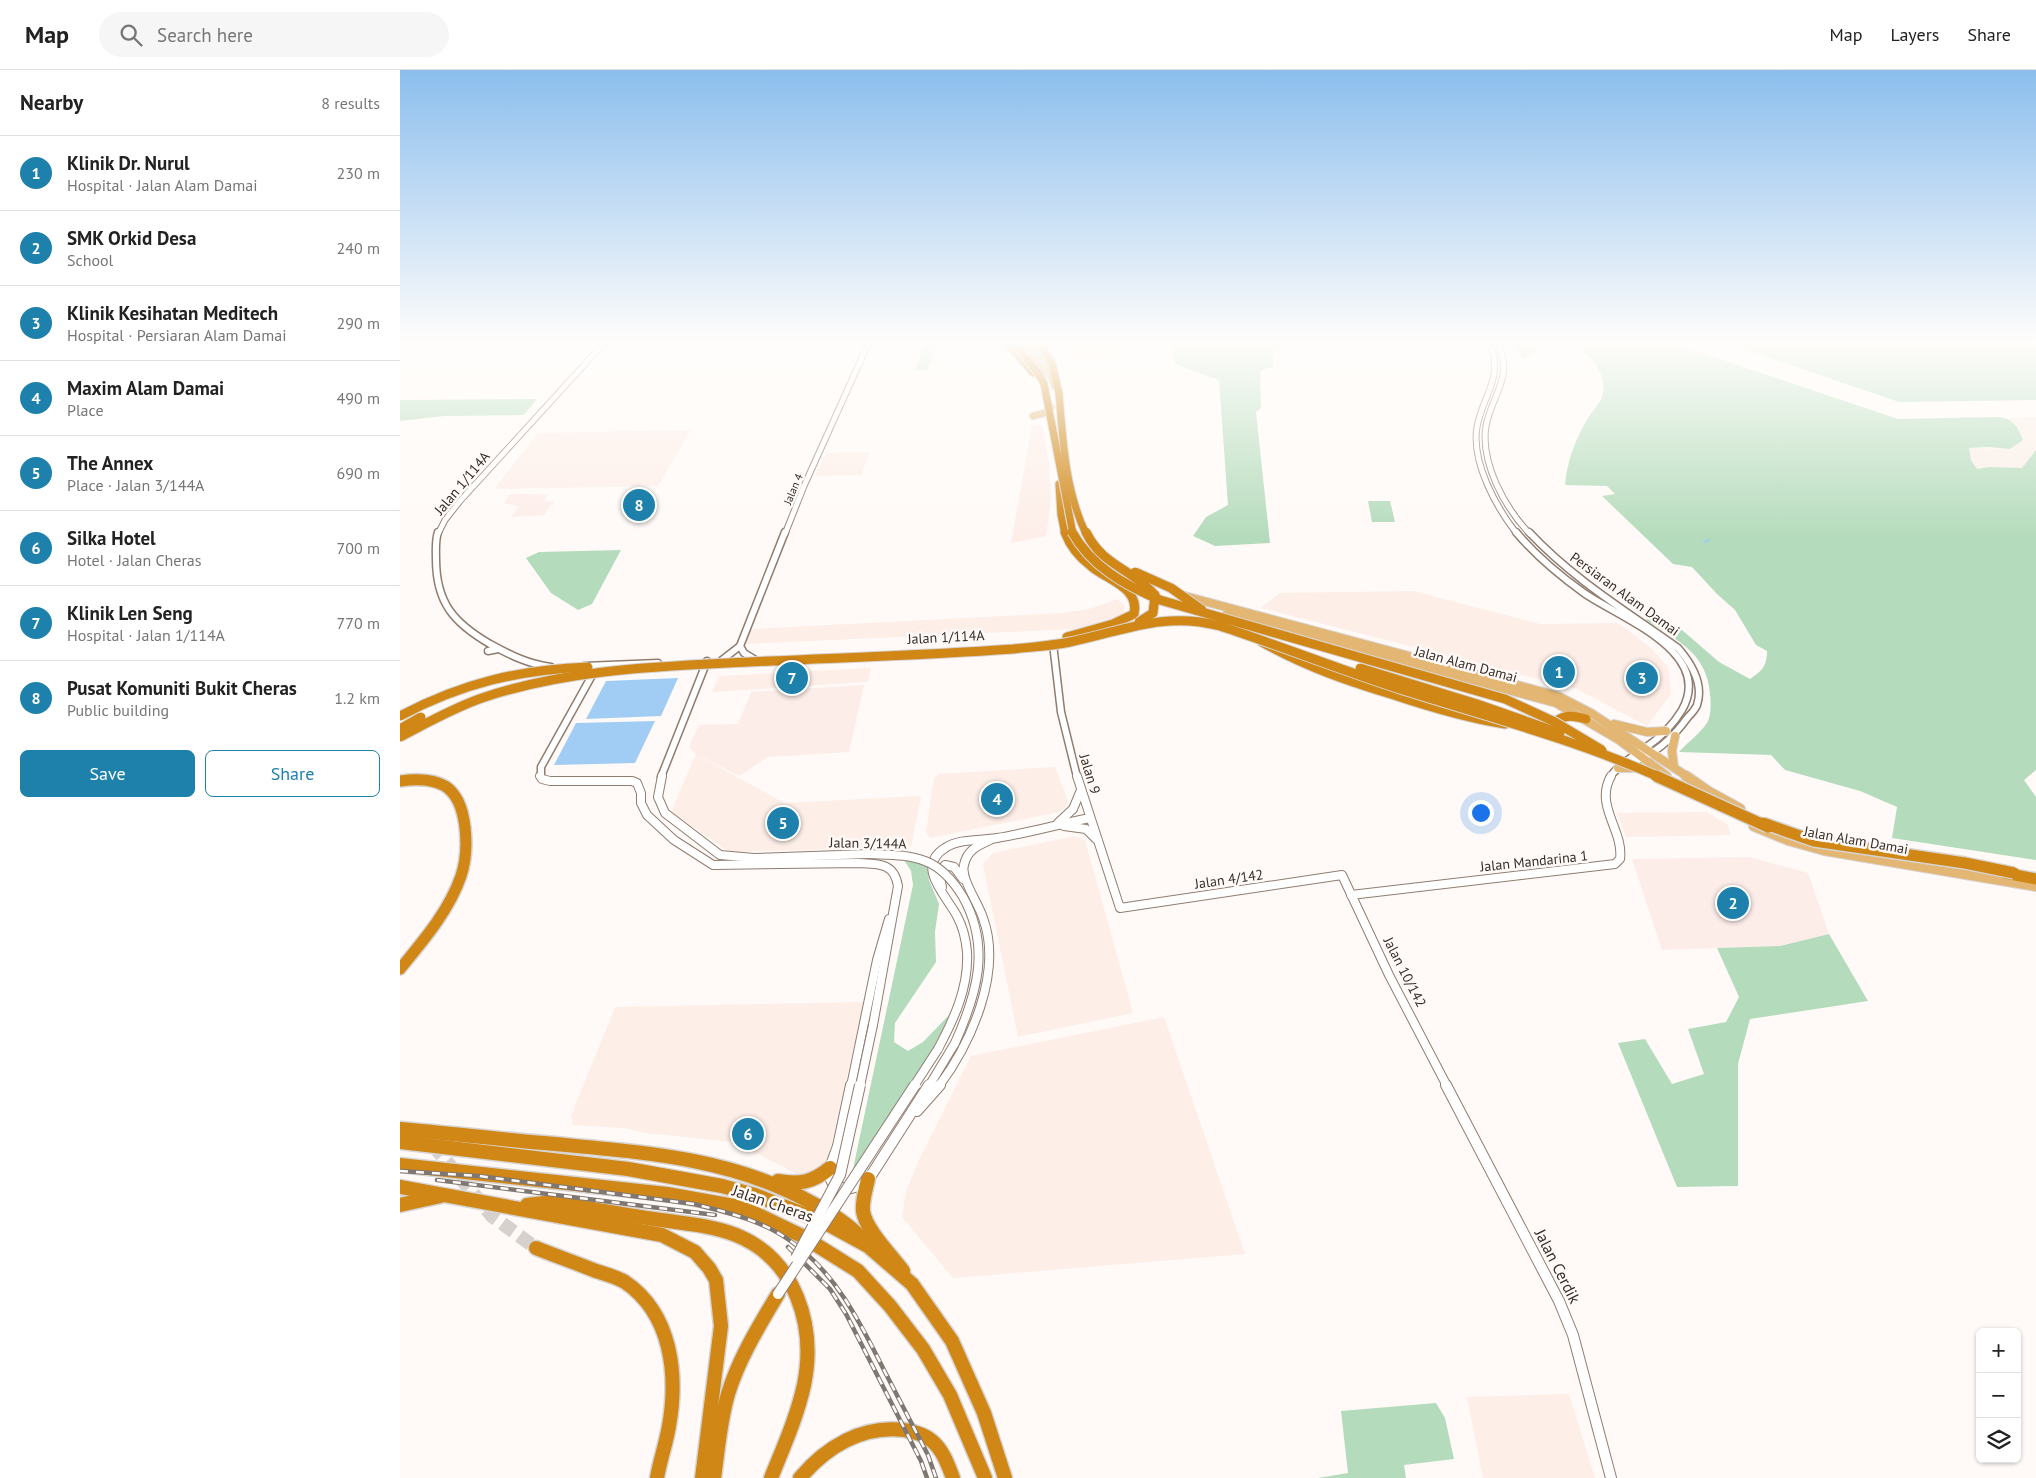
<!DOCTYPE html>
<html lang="en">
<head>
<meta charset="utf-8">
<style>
	:root { --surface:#fff; --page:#f6f6f6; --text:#222; --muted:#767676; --line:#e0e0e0; --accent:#1d81ac }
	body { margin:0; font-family:"PT Sans",sans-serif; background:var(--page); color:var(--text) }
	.controls { position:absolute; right:15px; bottom:15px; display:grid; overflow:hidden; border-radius:8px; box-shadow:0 1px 4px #0004 }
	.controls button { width:45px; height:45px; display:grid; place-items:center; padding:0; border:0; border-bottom:1px solid var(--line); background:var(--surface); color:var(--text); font:25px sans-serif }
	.you { position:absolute; left:1080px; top:742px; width:18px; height:18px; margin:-12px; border:4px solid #fff; border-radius:50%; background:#1a73e8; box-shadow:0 0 0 8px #1a73e833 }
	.badge { display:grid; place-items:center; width:32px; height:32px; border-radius:50%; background:var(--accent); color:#fff; font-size:16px; font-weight:700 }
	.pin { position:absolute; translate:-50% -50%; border:2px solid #fff; box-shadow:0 1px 5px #0006 }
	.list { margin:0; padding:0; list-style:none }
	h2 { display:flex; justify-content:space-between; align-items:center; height:65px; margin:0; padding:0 20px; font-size:21px }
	h2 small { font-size:16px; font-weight:400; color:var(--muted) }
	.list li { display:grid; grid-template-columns:32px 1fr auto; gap:15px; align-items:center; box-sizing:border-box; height:75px; padding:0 20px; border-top:1px solid var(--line) }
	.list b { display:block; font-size:19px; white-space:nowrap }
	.list p { margin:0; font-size:16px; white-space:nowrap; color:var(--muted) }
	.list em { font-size:16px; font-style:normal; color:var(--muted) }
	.actions { display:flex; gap:10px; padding:15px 20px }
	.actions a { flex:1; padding:11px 0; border:1px solid var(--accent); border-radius:8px; text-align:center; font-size:18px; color:var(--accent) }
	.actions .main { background:var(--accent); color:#fff }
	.icon { flex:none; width:28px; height:28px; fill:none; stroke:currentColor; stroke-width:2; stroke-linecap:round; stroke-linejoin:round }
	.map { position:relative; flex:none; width:1636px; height:1408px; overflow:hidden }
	header { display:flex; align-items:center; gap:30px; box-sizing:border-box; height:70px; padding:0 25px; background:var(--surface); border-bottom:1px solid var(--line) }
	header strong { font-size:24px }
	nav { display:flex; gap:28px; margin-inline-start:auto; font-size:18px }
	.search { width:350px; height:45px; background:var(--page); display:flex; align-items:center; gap:12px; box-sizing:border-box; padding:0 18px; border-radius:28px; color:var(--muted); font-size:19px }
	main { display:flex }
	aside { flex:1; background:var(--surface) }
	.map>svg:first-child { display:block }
</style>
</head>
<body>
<header>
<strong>Map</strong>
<div class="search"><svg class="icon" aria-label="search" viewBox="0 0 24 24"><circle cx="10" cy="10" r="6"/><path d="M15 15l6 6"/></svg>Search here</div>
<nav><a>Map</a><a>Layers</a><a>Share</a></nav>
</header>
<main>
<aside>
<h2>Nearby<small>8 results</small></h2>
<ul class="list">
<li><span class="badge">1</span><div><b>Klinik Dr. Nurul</b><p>Hospital · Jalan Alam Damai</p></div><em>230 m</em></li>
<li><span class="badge">2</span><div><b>SMK Orkid Desa</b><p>School</p></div><em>240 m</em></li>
<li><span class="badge">3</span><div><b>Klinik Kesihatan Meditech</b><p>Hospital · Persiaran Alam Damai</p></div><em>290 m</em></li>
<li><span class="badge">4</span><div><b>Maxim Alam Damai</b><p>Place</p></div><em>490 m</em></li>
<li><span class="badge">5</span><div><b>The Annex</b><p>Place · Jalan 3/144A</p></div><em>690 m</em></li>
<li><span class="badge">6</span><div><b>Silka Hotel</b><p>Hotel · Jalan Cheras</p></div><em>700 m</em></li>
<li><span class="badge">7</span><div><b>Klinik Len Seng</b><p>Hospital · Jalan 1/114A</p></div><em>770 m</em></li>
<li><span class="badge">8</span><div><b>Pusat Komuniti Bukit Cheras</b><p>Public building</p></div><em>1.2 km</em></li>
</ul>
<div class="actions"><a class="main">Save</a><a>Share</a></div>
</aside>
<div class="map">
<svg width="1636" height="1408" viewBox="0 0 1636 1408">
	<rect width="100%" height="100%" fill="#fffaf7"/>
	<g fill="#fdeee8">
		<polygon points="651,272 756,272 737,281 691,289 659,282"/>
		<polygon points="632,355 639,355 643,358 649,392 651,431 646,466 611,473"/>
		<polygon points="291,360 258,416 94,419 137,364 143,363"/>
		<polygon points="470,382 461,405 415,406 426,383"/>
		<polygon points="1013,521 1140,554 1218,553 1250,577 1268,597 1271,624 1247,656 1177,619 861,538 879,523"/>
		<polygon points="718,529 725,537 724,543 721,545 711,550 676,559 344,574 350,559 663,543 689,539"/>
		<polygon points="471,598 468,612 312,622 319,606"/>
		<polygon points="296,684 384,733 521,726 511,777 329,782 271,742"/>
		<polygon points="655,697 668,731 666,737 659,742 530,768 526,762 534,708 539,704"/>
		<polygon points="1306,742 1327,754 1331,765 1226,767 1217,743"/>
		<polygon points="675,766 685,770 733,943 618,967 583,794 593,783"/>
		<polygon points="464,932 427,1093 403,1107 334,1072 244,1063 224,1058 173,1055 171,1046 215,937"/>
		<polygon points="764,947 845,1184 553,1208 502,1147 506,1121 518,1092 571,986"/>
		<polygon points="1169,1324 1195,1408 1083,1408 1067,1327"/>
	</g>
	<polygon fill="#faeee6" points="1636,347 1636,380 1622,398 1589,397 1577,399 1571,390 1569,378 1611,379 1623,369 1618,358 1608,348"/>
	<g fill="#fdede9">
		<polygon points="110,424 148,424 143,431 154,432 144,445 111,447 119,437 104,433"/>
		<polygon points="464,615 449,682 368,687 339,706 296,684 289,677 299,655 338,654 351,622"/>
		<polygon points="1349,787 1408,803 1429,864 1380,876 1262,880 1232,789"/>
	</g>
	<g fill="#b4dbbb">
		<polygon points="525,272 538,272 527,300 515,300"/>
		<polygon points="779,272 999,272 1001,277 878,279 873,281 873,297 867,298 860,302 861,338 856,342 870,473 815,476 793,466 806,447 828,435 819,310 775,294 773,279"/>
		<polygon points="1109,272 1131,272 1139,280 1123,288"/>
		<path d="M1175,272H1195L1204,277H1217L1222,272H1269L1498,349L1598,347C1612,348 1618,356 1623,370L1610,379L1588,377L1569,378L1571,390L1577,399L1589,397L1622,398L1636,380V700L1624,710L1636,727V790L1492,768L1497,737L1460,721L1385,700L1371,685L1279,682C1286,674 1304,660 1308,651C1311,645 1311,632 1310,624C1307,583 1277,570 1246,550L1248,548L1282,560L1319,592L1350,609C1362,601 1367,596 1367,581L1356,575L1335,540L1317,524L1292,497L1273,494L1202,426L1215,424L1207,416L1165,415C1167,392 1175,370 1187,350C1191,342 1201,333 1203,324C1207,302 1189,286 1175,272Z"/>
		<polygon points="1323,272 1636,272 1636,330 1499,332"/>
		<polygon points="137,329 124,345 44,346 0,351 0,330"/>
		<polygon points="968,431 990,431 995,452 972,452"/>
		<polygon points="221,480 192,534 178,540 151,523 126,488 139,482"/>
		<polygon points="504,790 527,795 529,810 539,834 535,862 536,892 495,953 494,972 508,981 523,972 551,943 531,982 453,1099 513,815 511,801"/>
		<polygon points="1429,864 1468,931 1350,949 1338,994 1338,1116 1277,1117 1218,973 1245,969 1272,1014 1304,1004 1288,959 1326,952 1339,927 1317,878 1380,876"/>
		<polygon points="1036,1333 1045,1348 1054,1389 1004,1395 1006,1408 918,1408 948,1403 941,1341"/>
	</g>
	<g fill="#a1cdf4">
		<polygon points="278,608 261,646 186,649 206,611"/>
		<polygon points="255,651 235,693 154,695 176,653"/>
	</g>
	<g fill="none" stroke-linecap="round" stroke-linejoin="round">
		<polyline stroke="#a1cdf4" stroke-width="2" points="1304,472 1309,470"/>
		<polyline stroke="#d7d1ce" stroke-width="14" stroke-dasharray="14 7" stroke-linecap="butt" points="33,1075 92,1146 136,1178"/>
		<defs>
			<g id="minor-far3">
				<path d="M1089,272C1105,307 1083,324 1077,357C1071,392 1096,437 1117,464"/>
				<path d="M1097,272C1115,306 1092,324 1086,356C1080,393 1105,438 1130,464"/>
				<polyline points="38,464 45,450 60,431 205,272"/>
				<polyline points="385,464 404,416 469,272"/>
			</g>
			<g id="minor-far2">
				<path d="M38,462C35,471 36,480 36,489C36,533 54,553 90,574C110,585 128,594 151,597"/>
				<path d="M1116,462C1136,486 1159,505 1184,523C1220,548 1315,582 1282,640C1273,655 1260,668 1245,678C1233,687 1219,694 1210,707"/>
				<path d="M1129,462C1173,509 1226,541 1278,578C1291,593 1304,614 1297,635C1295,640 1292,643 1288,647C1272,669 1255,685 1228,694"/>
				<polyline points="653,574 661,642 677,707"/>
				<polyline points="340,576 344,583 354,589"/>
				<polyline points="88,581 98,579"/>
				<polyline points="322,590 340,576 385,462"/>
				<polyline points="184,596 258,593"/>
				<polyline points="141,707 141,697 195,600"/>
				<polyline points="261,707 307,591"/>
			</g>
			<g id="minor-far1">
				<path d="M140,706L142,709L150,711H232L237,713L241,723V733L247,745L274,770L313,795L458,793C478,794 494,792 498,816L473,955"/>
				<polyline points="262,706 258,727 265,743 320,785 354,788 468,784"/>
				<polyline points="677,706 720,838 942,805 989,905 1047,1016"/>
				<polyline points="658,753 673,739 681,720"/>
				<polyline points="664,756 686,759 696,769"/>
				<polyline points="542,817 539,802 545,795 554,797 563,809"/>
				<path d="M951,825L1215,794L1220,789C1224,760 1194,736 1211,706"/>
				<path d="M538,979C554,949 569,917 567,882C566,870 563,857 557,846C546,825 515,797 545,778C560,768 580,771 597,768C628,763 659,754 690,748"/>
				<polyline points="451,1016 477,890 489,849"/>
				<polyline points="529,1016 555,973"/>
				<path d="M539,1016C571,973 603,902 583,848C579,834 560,808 564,795C567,780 577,776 590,770"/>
			</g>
			<g id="minor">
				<path d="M451,1015L438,1076L430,1098L429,1105L433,1114C447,1124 462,1116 472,1104L529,1015"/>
				<polyline points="1046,1015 1159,1231 1173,1265 1211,1408"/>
				<polyline points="517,1041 540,1015"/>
			</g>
			<g id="major-far2">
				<polyline points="625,272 642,301 644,313"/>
				<polyline points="632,272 645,289 655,317"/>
				<polyline points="633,346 645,343 651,337"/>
			</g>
			<g id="major-far1">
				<polyline points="781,525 1158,626 1191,643 1288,707"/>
				<polyline points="826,545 911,566 1156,633 1219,670 1267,706"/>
				<polyline points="1214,654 1247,662 1266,661"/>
				<polyline points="1274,697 1272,681 1275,666"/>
				<polyline points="1218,698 1235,698"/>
			</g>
			<g id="major">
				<polyline points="1286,706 1309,722 1340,739"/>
				<polyline points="1354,756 1388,770 1424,780 1636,816"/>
			</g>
			<g id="highway-far3">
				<polyline points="606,272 633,303"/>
				<polyline points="639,272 652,293 659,323"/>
				<polyline points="659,414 661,445 665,464"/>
			</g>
			<g id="highway-far2">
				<path d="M665,462C670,476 679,487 691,496C707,510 740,517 734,544L713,554L667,567"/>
				<path d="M862,572C904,596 948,611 994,625C1030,637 1067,648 1105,654"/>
				<path d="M1147,656H1151C1162,644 1171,645 1186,649"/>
			</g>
			<g id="highway-far1">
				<path d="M0,711C14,709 33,709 45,716C69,731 69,782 61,806C49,841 23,871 0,899"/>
				<polyline points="1605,803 1636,809"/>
			</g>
			<g id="highway">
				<path d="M0,1059C48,1063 96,1069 144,1073C237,1082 329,1086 412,1133C431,1143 450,1155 464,1171"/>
				<polyline points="0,1072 228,1099 322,1116 355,1125 424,1152 468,1176 512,1214 552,1271 584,1343 605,1408"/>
				<polyline points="0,1095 267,1124 334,1136 352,1142 402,1166 458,1201 490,1236 523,1279 550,1325 585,1408"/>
				<path d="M468,1109C466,1119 462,1130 463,1141C465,1159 492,1186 503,1201"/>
				<path d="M378,1111C400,1115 413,1112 430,1098"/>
				<polyline points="0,1117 262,1165 295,1182 309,1198 316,1210 321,1256 302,1408"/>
				<polyline points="0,1135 41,1126"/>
				<path d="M127,1135L153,1132C187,1138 220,1144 254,1149C282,1153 310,1155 336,1165C396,1189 416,1256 404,1315C397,1347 383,1378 371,1408"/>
				<path d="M136,1178C156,1186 176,1193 196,1201C205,1204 217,1207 225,1212C272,1244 278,1305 269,1356C266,1374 260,1390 257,1408"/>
				<path d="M314,1408C318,1380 320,1351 328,1324C339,1288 359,1256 378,1224"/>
				<path d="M400,1408C426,1377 462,1355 504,1360C513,1361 525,1365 532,1371C543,1380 548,1395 553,1408"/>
			</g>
		</defs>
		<use href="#minor-far3" stroke="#907d70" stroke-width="7"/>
		<use href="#minor-far2" stroke="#907d70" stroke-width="9"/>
		<use href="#minor-far1" stroke="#907d70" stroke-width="10"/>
		<use href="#minor" stroke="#907d70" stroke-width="12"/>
		<use href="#major-far2" stroke="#d7d5d4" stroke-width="8"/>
		<use href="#major-far1" stroke="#d7d5d4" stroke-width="10"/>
		<use href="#major" stroke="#d7d5d4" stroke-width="12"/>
		<use href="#highway-far3" stroke="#d7d5d4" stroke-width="9"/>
		<use href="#highway-far2" stroke="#d7d5d4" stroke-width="11"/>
		<use href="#highway-far1" stroke="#d7d5d4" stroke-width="14"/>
		<use href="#highway" stroke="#d7d5d4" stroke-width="17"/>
		<use href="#minor-far3" stroke="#fff" stroke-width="5"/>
		<use href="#minor-far2" stroke="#fff" stroke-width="6"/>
		<use href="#minor-far1" stroke="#fff" stroke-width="8"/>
		<use href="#minor" stroke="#fff" stroke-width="10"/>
		<use href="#major-far2" stroke="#e3b773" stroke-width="6"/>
		<use href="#major-far1" stroke="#e3b773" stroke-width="8"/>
		<use href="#major" stroke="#e3b773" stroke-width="10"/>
		<use href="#highway-far3" stroke="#d08716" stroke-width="7"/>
		<use href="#highway-far2" stroke="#d08716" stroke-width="9"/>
		<use href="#highway-far1" stroke="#d08716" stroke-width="11"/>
		<use href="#highway" stroke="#d08716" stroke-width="14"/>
		<defs>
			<g id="rail">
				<path d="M0,1101L79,1106L294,1134C326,1142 361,1150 389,1170C436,1202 461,1254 486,1304C500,1331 514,1358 528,1385L536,1408"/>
				<polyline points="37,1110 315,1145"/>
				<polyline points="388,1177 430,1219 446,1244 521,1391 527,1408"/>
			</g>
		</defs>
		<use href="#rail" stroke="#7e7772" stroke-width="4.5"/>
		<use href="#rail" stroke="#fffaf7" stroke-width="2.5" stroke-dasharray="8" stroke-linecap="butt"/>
		<defs>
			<g id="minor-bridge-far1">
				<path d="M468,784C487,785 507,784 525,791C541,797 554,812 563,827C591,877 577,924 555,973"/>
				<polyline points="460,1016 473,955"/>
				<polyline points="514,1016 538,979"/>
			</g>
			<g id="minor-bridge">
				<polyline points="396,1188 440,1105 460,1015"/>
				<polyline points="378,1224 515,1015"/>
			</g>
			<g id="highway-bridge-far2">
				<polyline points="613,272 638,303 644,314 673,464"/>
				<path d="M659,323C663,371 665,420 686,464"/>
			</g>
			<g id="highway-bridge-far1">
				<path d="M672,462C691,496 724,515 760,530L1105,629L1155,652L1202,680"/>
				<path d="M686,462C702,496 733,499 755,525L753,543L739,552"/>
				<polyline points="735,502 771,518 802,540"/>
				<polyline points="960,598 1077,634 1160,663"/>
				<path d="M0,646C62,613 118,600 188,597"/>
				<polyline points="0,659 21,647"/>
				<path d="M0,667C27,653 53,638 82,628C161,601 246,597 329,593C423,588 518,586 613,579C632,577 651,576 670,572C723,561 764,541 820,556C881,576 941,600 1003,620C1089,647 1176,670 1259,707"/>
			</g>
			<g id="highway-bridge">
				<polyline points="1256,706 1368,757"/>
				<polyline points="1363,753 1414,771 1565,793 1614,803"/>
			</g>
		</defs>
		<use href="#minor-bridge-far1" stroke="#907d70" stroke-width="10" stroke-linecap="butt"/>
		<use href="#minor-bridge" stroke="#907d70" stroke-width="12" stroke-linecap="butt"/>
		<use href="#highway-bridge-far2" stroke="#d7d5d4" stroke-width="9" stroke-linecap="butt"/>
		<use href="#highway-bridge-far1" stroke="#d7d5d4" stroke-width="11" stroke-linecap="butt"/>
		<use href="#highway-bridge" stroke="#d7d5d4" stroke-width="14" stroke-linecap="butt"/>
		<use href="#minor-bridge-far1" stroke="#fff" stroke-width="8"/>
		<use href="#minor-bridge" stroke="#fff" stroke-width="10"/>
		<use href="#highway-bridge-far2" stroke="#d08716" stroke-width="7"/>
		<use href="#highway-bridge-far1" stroke="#d08716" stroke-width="9"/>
		<use href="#highway-bridge" stroke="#d08716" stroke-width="11"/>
	</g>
	<linearGradient id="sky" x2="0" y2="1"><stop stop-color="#8bbeed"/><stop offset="0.58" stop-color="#fffdfb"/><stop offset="1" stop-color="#fffdfb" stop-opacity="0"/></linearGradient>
	<rect width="1636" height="469" fill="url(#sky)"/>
	<g text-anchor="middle" stroke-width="5" stroke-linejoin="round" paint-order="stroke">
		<g font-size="11" fill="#352d28" stroke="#fffaf7">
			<text transform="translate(393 419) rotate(-67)" y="4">Jalan 4</text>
		</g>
		<g font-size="14" fill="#352d28" stroke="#fffaf7">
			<text transform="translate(62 413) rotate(-50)" y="5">Jalan 1/114A</text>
			<text transform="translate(1225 524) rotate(36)" y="5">Persiaran Alam Damai</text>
			<text transform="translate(546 567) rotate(-3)" y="5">Jalan 1/114A</text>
			<text transform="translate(1066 594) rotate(15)" y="5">Jalan Alam Damai</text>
			<text transform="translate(690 704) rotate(73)" y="5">Jalan 9</text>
			<text transform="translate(1456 770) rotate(10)" y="5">Jalan Alam Damai</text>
			<text transform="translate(468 773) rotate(1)" y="5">Jalan 3/144A</text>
			<text transform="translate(1134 791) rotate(-6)" y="5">Jalan Mandarina 1</text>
			<text transform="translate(829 809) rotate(-8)" y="5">Jalan 4/142</text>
			<text transform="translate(1005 902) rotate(63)" y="5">Jalan 10/142</text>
		</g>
		<g font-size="16" fill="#352d28" stroke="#fffaf7">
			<text transform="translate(373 1133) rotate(19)" y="6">Jalan Cheras</text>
			<text transform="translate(1158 1196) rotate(63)" y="6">Jalan Cerdik</text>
		</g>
	</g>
</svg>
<div class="controls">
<button>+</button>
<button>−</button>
<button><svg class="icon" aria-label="layers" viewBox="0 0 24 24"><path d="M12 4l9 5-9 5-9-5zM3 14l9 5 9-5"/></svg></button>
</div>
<div class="you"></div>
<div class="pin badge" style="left:1159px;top:602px">1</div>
<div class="pin badge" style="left:1333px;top:833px">2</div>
<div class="pin badge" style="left:1242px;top:608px">3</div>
<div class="pin badge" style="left:597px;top:729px">4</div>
<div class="pin badge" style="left:383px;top:753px">5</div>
<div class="pin badge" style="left:348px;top:1064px">6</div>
<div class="pin badge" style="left:392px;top:608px">7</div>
<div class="pin badge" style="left:239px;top:435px">8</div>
</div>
</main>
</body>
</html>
